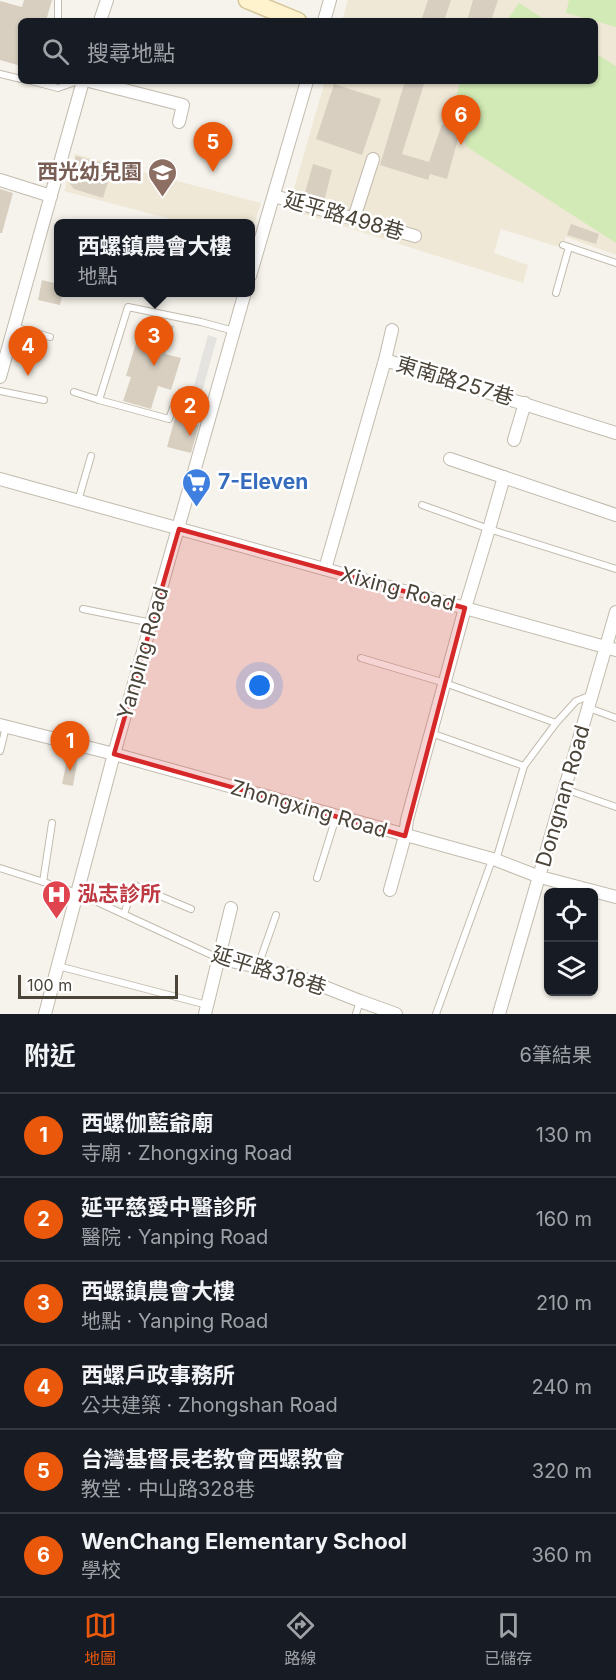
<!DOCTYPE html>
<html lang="zh-TW">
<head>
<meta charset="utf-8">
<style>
	:root { --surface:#171b24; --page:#242831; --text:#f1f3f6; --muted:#9ea1a6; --line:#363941; --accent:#ea580c }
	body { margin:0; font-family:Inter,"Noto Sans TC",sans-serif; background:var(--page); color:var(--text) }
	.controls { position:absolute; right:18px; bottom:18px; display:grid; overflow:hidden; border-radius:9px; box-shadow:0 2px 4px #0004 }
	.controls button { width:54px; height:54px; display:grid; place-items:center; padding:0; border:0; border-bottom:2px solid var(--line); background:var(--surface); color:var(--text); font:30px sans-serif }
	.scale { position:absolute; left:18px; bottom:15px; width:160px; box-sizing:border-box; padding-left:6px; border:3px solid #4b4439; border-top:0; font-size:16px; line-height:21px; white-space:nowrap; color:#4b4439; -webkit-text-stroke:4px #fff; paint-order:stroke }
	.you { position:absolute; left:260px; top:686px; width:21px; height:21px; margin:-15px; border:4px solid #fff; border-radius:50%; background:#1a73e8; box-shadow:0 0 0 9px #1a73e833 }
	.badge { display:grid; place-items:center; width:39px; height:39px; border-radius:50%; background:var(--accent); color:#fff; font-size:20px; font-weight:700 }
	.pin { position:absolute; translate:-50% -50px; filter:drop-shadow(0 2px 3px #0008) }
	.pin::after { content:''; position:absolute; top:32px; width:21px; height:18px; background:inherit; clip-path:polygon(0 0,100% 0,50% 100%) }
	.popup { position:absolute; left:54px; top:219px; width:201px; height:78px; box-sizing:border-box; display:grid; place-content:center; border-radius:9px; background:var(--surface); filter:drop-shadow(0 2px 4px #0005); font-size:20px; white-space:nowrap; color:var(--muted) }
	.popup b { font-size:22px; color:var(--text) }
	.popup::after { content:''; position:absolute; left:50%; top:100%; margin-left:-12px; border:12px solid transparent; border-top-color:var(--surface) }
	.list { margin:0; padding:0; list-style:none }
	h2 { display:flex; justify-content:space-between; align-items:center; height:78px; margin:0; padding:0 24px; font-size:26px }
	h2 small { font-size:20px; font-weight:400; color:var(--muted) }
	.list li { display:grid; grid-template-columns:39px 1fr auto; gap:18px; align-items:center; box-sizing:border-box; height:84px; padding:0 24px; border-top:2px solid var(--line) }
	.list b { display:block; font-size:22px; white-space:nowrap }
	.list p { margin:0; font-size:20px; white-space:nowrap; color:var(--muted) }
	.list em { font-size:20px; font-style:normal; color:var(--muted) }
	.icon { flex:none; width:33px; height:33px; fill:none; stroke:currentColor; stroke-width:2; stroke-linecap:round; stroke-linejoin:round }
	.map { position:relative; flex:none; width:616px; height:1014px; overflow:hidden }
	.search { position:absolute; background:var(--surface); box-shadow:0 2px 4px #0004; left:18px; right:18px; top:18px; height:66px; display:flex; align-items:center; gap:15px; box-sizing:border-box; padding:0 21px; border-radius:9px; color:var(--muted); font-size:22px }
	.sheet { height:582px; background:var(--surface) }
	nav { display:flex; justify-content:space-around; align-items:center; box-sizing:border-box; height:84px; border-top:2px solid var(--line); background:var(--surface); font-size:16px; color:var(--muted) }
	nav a { display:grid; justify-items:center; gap:3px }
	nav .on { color:var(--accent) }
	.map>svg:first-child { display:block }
</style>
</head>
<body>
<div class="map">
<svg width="616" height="1014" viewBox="0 0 616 1014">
	<rect width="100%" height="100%" fill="#f6f3ec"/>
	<g fill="#efe8d6">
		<polygon points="348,0 616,0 616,255 566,237 562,248 501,229 494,253 528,265 523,283 288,209 325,81 595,81 595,21 342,21"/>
		<polygon points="75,154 261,203 250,238 250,224 186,223 64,191"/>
	</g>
	<g fill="#d2eab5">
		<polygon points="569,0 616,0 616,27 566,13"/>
		<polygon points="519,3 547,21 511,21 508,19"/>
		<path d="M595,53L616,66V243L467,147C460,125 451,103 461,81H595Z"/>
	</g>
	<polygon fill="#e5e3e0" points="208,335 217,338 198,406 189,404"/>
	<g fill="#d8cfc1">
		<polygon points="24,0 52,0 46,21 21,21 21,66 0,60 0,1 22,7"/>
		<polygon points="428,0 451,0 444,21 421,21"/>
		<polygon points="473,0 498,0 491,21 467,21"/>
		<polygon points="405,81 425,81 402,154 429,162 442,124 461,128 447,179 430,174 428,180 380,165"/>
		<polygon points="334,84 381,99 362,155 316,139"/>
		<polygon points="76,156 113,166 103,198 74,189 69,183"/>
		<polygon points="313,164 332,170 324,202 304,196"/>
		<polygon points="0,189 13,193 2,233 0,233"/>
		<polygon points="571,224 599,234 596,244 567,235"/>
		<polygon points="42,280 58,284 58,292 63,292 60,305 38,300"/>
		<polygon points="148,318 174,326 165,354 181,358 171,390 158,386 151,409 123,401 131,377 126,376 136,343 140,344"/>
		<polygon points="175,418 199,425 191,453 167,447"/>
		<polygon points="68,755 78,757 73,786 62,784"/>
	</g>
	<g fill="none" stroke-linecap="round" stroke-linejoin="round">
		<defs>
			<g id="lane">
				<polyline points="58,0 58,21"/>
				<polyline points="0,74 21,79"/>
				<polyline points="31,81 58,88 78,81"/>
				<polyline points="563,245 616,263"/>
				<polyline points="556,293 569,247"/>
				<polyline points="14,327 50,337"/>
				<polyline points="0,391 44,400"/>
				<polyline points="74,392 99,400"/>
				<polyline points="209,417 173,408 169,419 99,400 128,307 201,322 234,331"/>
				<polyline points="78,501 91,456"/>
				<polyline points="422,505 489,529 616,569"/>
				<polyline points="83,609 152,623"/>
				<polyline points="361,658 445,683 556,723"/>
				<polyline points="589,708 616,718"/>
				<polyline points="431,733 524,766"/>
				<polyline points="0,751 6,727"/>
				<polyline points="565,789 616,807"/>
				<polyline points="496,860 524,766 556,723 576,701 592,695"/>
				<polyline points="0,868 78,893 218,958"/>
				<polyline points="317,878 336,817"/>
				<polyline points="43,882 52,823"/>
				<polyline points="124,914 134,885 191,909"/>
				<polyline points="58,966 207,1005"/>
				<polyline points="258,966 276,915"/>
				<polyline points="356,1014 360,1001"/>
				<polyline points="436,1014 492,860"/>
			</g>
			<g id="street">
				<polyline points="100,21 107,0"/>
				<polyline points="324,21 330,0"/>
				<polyline points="89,81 183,105 179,122"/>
				<polyline points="0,180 51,196"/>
				<polyline points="274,196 415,236"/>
				<polyline points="354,218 373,159"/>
				<polyline points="250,276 307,81"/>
				<polyline points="385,360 616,433"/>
				<polyline points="0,377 83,81"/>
				<polyline points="514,440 525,403"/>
				<polyline points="450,459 616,515"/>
				<polyline points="0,479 616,650"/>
				<polyline points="325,569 385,360 392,330"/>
				<polyline points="0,725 114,754 496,860 540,877 616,897"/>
				<polyline points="390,890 405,836 407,820 465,608 489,529 504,477"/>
				<polyline points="218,958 297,976 360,1001 396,1014"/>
				<polyline points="45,1014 114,754 245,292"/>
				<polyline points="205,1014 231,908"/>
				<polyline points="499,1014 616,612"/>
			</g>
			<polyline id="secondary" points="247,0 298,21"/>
		</defs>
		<use href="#lane" stroke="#c2bbae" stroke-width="8"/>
		<use href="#street" stroke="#c2bbae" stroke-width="14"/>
		<use href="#secondary" stroke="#d6c79b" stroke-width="19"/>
		<use href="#lane" stroke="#fff" stroke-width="6"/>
		<use href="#street" stroke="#fff" stroke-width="12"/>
		<use href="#secondary" stroke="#fff3cd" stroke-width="16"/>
	</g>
	<path fill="#d62828" fill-opacity="0.2" stroke="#d62828" stroke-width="4.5" stroke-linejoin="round" d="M179,529L465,608L405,836L114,754Z"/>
	<defs>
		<symbol id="school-pin" viewBox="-11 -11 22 30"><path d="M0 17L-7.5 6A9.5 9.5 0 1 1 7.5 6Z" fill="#8d6e63" stroke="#fff"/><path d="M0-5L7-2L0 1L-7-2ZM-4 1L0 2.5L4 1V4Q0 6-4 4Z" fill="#fff"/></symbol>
		<symbol id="supermarket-pin" viewBox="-11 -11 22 30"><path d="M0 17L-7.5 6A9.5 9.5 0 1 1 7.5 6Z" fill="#3f7fe0" stroke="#fff"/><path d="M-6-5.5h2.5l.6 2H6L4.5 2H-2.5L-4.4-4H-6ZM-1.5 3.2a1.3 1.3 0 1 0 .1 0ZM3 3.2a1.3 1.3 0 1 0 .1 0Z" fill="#fff"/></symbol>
		<symbol id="hospital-pin" viewBox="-11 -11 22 30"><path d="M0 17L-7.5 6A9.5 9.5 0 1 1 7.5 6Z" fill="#e0444e" stroke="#fff"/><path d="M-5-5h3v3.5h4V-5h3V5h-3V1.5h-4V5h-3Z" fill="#fff"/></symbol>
	</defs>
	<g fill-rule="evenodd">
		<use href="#school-pin" x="146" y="156" width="33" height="45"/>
		<use href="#supermarket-pin" x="180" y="466" width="33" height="45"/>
		<use href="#hospital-pin" x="40" y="878" width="33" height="45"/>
	</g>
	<g text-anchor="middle" stroke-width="5" stroke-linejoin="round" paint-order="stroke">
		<g font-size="21" font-weight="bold" fill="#785e54" stroke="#fff" text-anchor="end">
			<text x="142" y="179">西光幼兒園</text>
		</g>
		<g font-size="21" fill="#4b4439" stroke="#fff">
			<text transform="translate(344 216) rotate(16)" y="7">延平路498巷</text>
			<text transform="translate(455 381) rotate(17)" y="7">東南路257巷</text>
			<text transform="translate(398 589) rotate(15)" y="7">Xixing Road</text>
			<text transform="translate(143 653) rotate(-74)" y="7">Yanping Road</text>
			<text transform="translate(563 796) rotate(-74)" y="7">Dongnan Road</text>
			<text transform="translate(309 809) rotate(16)" y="7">Zhongxing Road</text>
			<text transform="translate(269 971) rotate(17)" y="7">延平路318巷</text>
		</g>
		<g font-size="21" font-weight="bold" fill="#366cbe" stroke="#fff" text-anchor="start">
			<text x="218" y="489">7-Eleven</text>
		</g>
		<g font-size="21" font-weight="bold" fill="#be3a42" stroke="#fff" text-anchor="start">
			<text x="77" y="901">泓志診所</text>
		</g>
	</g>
</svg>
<div class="controls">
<button><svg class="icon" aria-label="locate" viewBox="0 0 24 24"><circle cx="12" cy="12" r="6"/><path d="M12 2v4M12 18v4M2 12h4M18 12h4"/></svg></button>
<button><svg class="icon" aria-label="layers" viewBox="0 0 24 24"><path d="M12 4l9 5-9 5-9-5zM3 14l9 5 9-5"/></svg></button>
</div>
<div class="scale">100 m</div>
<div class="you"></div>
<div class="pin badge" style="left:70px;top:771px">1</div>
<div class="pin badge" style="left:190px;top:436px">2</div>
<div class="pin badge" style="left:154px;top:366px">3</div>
<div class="popup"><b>西螺鎮農會大樓</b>地點</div>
<div class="pin badge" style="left:28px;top:376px">4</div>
<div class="pin badge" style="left:213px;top:172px">5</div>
<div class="pin badge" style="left:461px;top:145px">6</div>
<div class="search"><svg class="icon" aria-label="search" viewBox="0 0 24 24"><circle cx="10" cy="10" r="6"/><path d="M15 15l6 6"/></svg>搜尋地點</div>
</div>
<section class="sheet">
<h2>附近<small>6筆結果</small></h2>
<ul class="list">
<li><span class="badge">1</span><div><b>西螺伽藍爺廟</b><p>寺廟 · Zhongxing Road</p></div><em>130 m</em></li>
<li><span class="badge">2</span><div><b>延平慈愛中醫診所</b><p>醫院 · Yanping Road</p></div><em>160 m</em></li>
<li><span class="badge">3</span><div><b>西螺鎮農會大樓</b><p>地點 · Yanping Road</p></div><em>210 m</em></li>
<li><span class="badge">4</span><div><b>西螺戶政事務所</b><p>公共建築 · Zhongshan Road</p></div><em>240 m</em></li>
<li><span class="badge">5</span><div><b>台灣基督長老教會西螺教會</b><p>教堂 · 中山路328巷</p></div><em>320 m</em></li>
<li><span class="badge">6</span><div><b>WenChang Elementary School</b><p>學校</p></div><em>360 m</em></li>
</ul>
</section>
<nav>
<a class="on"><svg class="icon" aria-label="map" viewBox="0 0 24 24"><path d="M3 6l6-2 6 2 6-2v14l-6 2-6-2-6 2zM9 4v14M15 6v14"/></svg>地圖</a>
<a><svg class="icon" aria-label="directions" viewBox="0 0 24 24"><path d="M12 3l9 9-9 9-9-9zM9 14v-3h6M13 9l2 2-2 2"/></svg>路線</a>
<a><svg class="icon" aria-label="saved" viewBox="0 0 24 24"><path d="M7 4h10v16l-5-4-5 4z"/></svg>已儲存</a>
</nav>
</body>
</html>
